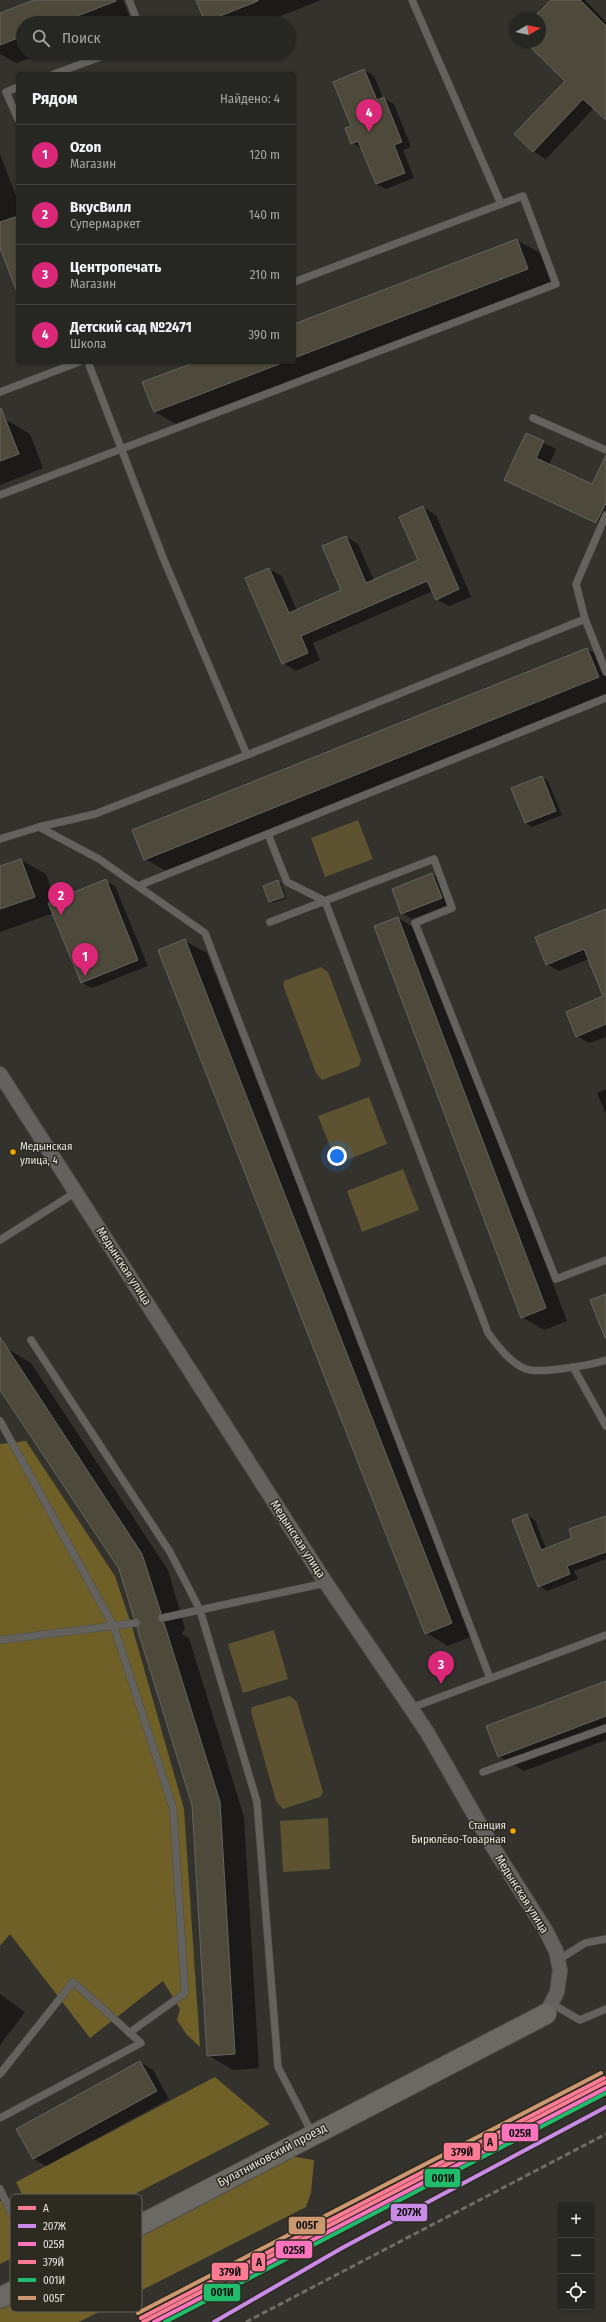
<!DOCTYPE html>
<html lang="ru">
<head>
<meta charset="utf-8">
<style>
	:root { --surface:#262622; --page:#2e2e2a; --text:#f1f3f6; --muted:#a4a5a5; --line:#424340; --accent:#db2777 }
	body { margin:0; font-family:"Fira Sans Condensed",sans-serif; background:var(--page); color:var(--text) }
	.controls { position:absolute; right:12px; bottom:12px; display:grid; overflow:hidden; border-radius:4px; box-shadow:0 1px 3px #0004 }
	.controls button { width:36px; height:36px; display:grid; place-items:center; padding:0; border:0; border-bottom:1px solid var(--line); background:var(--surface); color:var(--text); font:20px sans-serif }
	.compass { position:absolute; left:510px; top:12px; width:36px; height:36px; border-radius:50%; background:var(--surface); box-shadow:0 1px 3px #0004; rotate:81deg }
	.you { position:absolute; left:337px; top:1156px; width:14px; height:14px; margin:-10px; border:3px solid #fff; border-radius:50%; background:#1a73e8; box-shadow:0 0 0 6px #1a73e833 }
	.badge { display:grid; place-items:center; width:26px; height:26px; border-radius:50%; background:var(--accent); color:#fff; font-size:13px; font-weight:700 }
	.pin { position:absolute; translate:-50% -33px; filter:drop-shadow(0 1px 2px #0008) }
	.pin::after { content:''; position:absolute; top:21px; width:14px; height:12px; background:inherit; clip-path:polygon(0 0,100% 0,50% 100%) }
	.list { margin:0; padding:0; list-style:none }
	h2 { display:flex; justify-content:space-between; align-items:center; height:52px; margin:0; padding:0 16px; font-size:17px }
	h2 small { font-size:13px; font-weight:400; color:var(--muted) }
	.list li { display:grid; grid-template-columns:26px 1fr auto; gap:12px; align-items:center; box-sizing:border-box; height:60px; padding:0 16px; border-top:1px solid var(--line) }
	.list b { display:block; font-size:15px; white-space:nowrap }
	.list p { margin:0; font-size:13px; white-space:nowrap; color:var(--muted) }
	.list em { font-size:13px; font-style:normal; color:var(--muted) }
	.icon { flex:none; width:22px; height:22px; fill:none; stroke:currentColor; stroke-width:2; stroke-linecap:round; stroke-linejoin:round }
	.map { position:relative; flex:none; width:606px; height:2322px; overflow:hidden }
	.search { position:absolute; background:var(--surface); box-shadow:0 1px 3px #0004; left:16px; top:16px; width:280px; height:44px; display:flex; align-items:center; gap:10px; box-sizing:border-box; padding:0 14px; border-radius:22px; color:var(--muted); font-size:15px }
	.panel { position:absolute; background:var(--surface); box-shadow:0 1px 3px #0004; left:16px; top:72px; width:280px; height:292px; border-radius:4px }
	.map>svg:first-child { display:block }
</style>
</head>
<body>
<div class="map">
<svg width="606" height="2322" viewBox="0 0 606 2322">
	<rect width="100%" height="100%" fill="#33322d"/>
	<g fill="#5d5330">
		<polygon points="358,820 373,859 325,877 311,838"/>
		<polygon points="321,967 328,972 361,1060 359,1066 322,1080 316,1073 283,985 284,981"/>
		<polygon points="369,1097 387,1144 337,1164 318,1116"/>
		<polygon points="403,1169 419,1210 362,1232 347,1191"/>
		<polygon points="274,1630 288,1679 243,1693 228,1644"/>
		<polygon points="290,1696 297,1702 323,1792 320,1797 283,1809 276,1801 251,1712 252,1707"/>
		<polygon points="328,1818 330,1869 283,1872 280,1821"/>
	</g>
	<g fill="#6f6028">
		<polygon points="26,1441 115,1576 133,1630 184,1809 200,2047 187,2035 177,2020 180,2009 163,1981 90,2038 10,1934 0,1946 0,1444"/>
		<polygon points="215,2077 270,2124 44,2241 16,2182"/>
		<polygon points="289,2156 314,2160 311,2193 306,2207 79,2322 0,2322 0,2306"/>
		<polygon points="3,2200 26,2251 0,2264 0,2201"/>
	</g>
	<g fill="#0007">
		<polygon points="37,0 123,0 131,20 124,23 23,23 23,53 44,53 16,63 0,54 0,14"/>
		<polygon points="197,0 321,0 263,23 209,23 206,21"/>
		<polygon points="552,0 585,0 606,22 606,119 594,108 546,159 533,151 566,81 527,42 540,42 540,18 535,18"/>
		<polygon points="364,70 374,76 383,98 394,104 411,147 403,150 414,178 386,189 376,184 362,149 352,143 353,127"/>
		<polygon points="0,154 18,201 18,292 0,245"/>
		<polygon points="517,240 542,254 553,283 180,426 155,412 198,362 294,362 294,325"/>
		<polygon points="5,419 30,434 43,468 0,485 0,421"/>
		<polygon points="526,434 556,449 549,465 593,485 606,471 606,528 505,480"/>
		<polygon points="423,507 436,515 471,597 449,606 436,599 433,591 313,643 320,660 296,671 283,663 269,569 282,576 297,611 342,591 346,537 358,544 374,580 419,561"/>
		<polygon points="587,649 606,660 606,699 170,873 145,859"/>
		<polygon points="541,777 548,781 562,815 532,827 526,823 512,789"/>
		<polygon points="21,860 46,874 55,901 105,881 115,886 148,966 92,988 82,983 54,913 0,932 0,867"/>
		<polygon points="432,874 442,880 451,904 412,919 402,913"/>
		<polygon points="278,882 281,883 286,898 273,903 270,901"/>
		<polygon points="606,910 606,1037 589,1043 577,1036 604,997 589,959 559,971 546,964"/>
		<polygon points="398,918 420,931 567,1321 544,1330 522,1317"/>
		<polygon points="185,941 207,953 473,1636 448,1646 426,1633"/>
		<polygon points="606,1089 606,1114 597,1093"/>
		<polygon points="6,1348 31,1363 168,1570 185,1628 182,1634 189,1638 244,1817 259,2068 233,2070 208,2055 193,1805 142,1622 135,1618 120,1569 0,1388 0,1352"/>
		<polygon points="527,1515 535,1520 546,1549 573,1538 606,1517 606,1559 574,1571 578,1579 547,1591 539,1586"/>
		<polygon points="606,1682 606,1740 524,1771 499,1756"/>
		<polygon points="0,1994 25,2012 0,2045"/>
		<polygon points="140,2062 153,2070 169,2099 46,2166 34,2159"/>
	</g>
	<g fill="#4e4a3b" stroke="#656460">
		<polygon points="34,0 116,0 116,1 59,23 23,23 23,36 0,45 0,13"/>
		<polygon points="196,0 258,0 258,1 205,22"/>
		<polygon points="551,0 580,0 606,26 606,120 583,99 533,152 514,134 565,81 525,42 540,42 540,18 533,18"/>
		<polygon points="364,69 377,100 384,97 402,142 394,145 405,173 376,184 358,141 351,144 345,128 351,126 333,82"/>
		<polygon points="18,216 18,291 17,292 0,248 0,222"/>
		<polygon points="517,239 528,269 294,358 294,324"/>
		<polygon points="196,362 281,362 282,363 154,412 142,382"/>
		<polygon points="1,408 19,454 0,461 0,409"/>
		<polygon points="526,433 544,441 536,458 592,484 606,455 606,503 596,523 504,480"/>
		<polygon points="423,506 459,589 436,600 427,581 301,636 308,653 282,664 245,578 269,568 289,613 341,590 322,546 346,536 366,583 418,560 399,517"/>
		<polygon points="587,648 599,677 144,860 132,830"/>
		<polygon points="542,776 556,811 525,823 511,788"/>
		<polygon points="21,859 35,897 0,909 0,866"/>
		<polygon points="432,873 442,898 401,914 392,889"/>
		<polygon points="106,879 138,960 81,983 48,903"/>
		<polygon points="278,880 284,897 269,902 263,886"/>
		<polygon points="606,909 606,1024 576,1037 566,1012 603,996 584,949 546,965 535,937"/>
		<polygon points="398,917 546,1308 521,1318 374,926"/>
		<polygon points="185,939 452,1623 425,1634 158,950"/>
		<polygon points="606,1294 606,1338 605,1338 590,1300"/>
		<polygon points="0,1337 142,1554 161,1613 157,1619 164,1623 220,1802 235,2054 207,2056 192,1805 137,1628 141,1622 138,1619 134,1618 119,1569 0,1390"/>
		<polygon points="527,1514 541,1550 572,1538 569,1529 606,1516 606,1552 567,1566 570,1574 538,1587 512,1520"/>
		<polygon points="606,1681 606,1716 498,1757 486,1726"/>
		<polygon points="140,2061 157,2091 33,2159 16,2129"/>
	</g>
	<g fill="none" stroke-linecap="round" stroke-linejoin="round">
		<defs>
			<g id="lane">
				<polyline points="129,0 138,23"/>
				<polyline points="54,74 111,53"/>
				<polyline points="18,87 6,92 18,119"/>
				<polyline points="294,282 501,204 412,0"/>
				<polyline points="0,392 79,362"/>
				<polyline points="533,418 606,450"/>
				<polyline points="0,495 556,284 523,196 501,204"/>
				<polyline points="585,619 576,584 606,515"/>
				<polyline points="247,755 585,619 606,672"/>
				<polyline points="39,827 99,859 205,933 490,1678"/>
				<path d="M268,834L287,882L325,901L488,1333C498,1346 510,1363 526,1369C539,1374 592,1365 606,1360"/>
				<polyline points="0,839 39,827 95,814 247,755 164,560 88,362"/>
				<polyline points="138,886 606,698"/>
				<polyline points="270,922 434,859 452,908 415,923 556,1279 606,1260"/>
				<polyline points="0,1240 76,1192"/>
				<polyline points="31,1340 170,1552 200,1610 257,1802 278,2067 312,2133"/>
				<polyline points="573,1367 606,1426"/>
				<polyline points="0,1421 114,1627 173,1808 185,1993 129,2033"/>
				<polyline points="162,1618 326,1583"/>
				<polyline points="0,1640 136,1623"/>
				<polyline points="411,1708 606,1635"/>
				<polyline points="483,1772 606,1728"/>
				<polyline points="558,1960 585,1943 606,1939"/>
				<polyline points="552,2004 580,2020 606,2009"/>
				<polyline points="0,2074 73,1982 141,2043 0,2118"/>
				<polyline points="0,2189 41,2276"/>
			</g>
			<polyline id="street" points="0,1074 326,1583 427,1732 491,1844 546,1931 556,1951 560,1970 557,1992 546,2014"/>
			<polyline id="secondary" points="0,2298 546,2014"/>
		</defs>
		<use href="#lane" stroke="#4f4e4a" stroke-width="8"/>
		<use href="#street" stroke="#4f4e4a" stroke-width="16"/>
		<use href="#secondary" stroke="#4f4e4a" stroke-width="22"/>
		<use href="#lane" stroke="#63625e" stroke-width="7"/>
		<use href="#street" stroke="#63625e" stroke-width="14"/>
		<use href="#secondary" stroke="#6b6963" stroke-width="20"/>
		<polyline stroke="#6d6c68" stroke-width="3" stroke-dasharray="6 3" stroke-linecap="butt" points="246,2322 606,2134"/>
		<defs>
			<polyline id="rail-1" points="143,2322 606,2082"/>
			<polyline id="rail-2" points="214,2322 342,2248 606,2107"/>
			<polyline id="rail-3" points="154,2322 606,2088"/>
			<polyline id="rail-4" points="141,2318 604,2078"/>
			<polyline id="rail-5" points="165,2322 606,2093"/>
			<polyline id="rail-6" points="138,2313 601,2073"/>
		</defs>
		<use href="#rail-1" stroke="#2c2a21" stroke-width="7"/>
		<use href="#rail-2" stroke="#2c2a21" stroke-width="7"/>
		<use href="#rail-3" stroke="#2c2a21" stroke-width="7"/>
		<use href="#rail-4" stroke="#2c2a21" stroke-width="7"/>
		<use href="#rail-5" stroke="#2c2a21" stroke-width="7"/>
		<use href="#rail-6" stroke="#2c2a21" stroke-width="7"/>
		<use href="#rail-1" stroke="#fd7b94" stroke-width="4"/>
		<use href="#rail-2" stroke="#ca8be6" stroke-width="4"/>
		<use href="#rail-3" stroke="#fc73be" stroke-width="4"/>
		<use href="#rail-4" stroke="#fe7a93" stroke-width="4"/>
		<use href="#rail-5" stroke="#20bc6c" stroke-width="4"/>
		<use href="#rail-6" stroke="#cd976f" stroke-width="4"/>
	</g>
	<g fill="#f7a600" stroke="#2c2a21" stroke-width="1.5">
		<circle cx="13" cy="1152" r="3.5"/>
		<circle cx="513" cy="1831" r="3.5"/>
	</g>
	<g text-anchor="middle" stroke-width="3" stroke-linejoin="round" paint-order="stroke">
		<g font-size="11" fill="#e6e5df" stroke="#2c2a21" text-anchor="start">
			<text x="20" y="1150">Медынская<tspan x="20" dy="14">улица, 4</tspan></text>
			<text x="506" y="1829" text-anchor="end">Станция<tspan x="506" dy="14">Бирюлёво-Товарная</tspan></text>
		</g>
		<g font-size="12" fill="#e6e5df" stroke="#2c2a21">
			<text transform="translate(124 1266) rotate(57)" y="4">Медынская улица</text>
			<text transform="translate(298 1539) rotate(57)" y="4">Медынская улица</text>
			<text transform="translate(522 1894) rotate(58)" y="4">Медынская улица</text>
			<text transform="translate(272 2155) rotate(-28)" y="4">Булатниковский проезд</text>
		</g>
	</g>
	<rect x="10" y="2194" width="132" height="118" rx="6" fill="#2c2a21" stroke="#64625a" stroke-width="1"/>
	<rect x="18" y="2206" width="18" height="4" fill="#fd7b94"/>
	<rect x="18" y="2224" width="18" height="4" fill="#ca8be6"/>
	<rect x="18" y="2242" width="18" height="4" fill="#fc73be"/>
	<rect x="18" y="2260" width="18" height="4" fill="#fe7a93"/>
	<rect x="18" y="2278" width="18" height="4" fill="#20bc6c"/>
	<rect x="18" y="2296" width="18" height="4" fill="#cd976f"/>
	<g font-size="11" fill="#e6e5df">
		<text x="43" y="2212">A</text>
		<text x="43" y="2230">207Ж</text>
		<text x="43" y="2248">025Я</text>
		<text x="43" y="2266">379Й</text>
		<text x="43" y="2284">001И</text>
		<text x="43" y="2302">005Г</text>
	</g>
	<g stroke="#2c2a21" stroke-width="1.5">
		<rect x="501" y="2123" width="38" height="19" rx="4" fill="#fc73be"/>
		<rect x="483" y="2132" width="15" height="20" rx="4" fill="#fd7b94"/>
		<rect x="443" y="2142" width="38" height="19" rx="4" fill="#fe7a93"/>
		<rect x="424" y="2168" width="37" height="20" rx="4" fill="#20bc6c"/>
		<rect x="390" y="2203" width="38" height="19" rx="4" fill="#ca8be6"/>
		<rect x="288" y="2216" width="38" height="19" rx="4" fill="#cd976f"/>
		<rect x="275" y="2240" width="38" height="19" rx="4" fill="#fc73be"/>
		<rect x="251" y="2252" width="15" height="20" rx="4" fill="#fd7b94"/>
		<rect x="211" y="2262" width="38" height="19" rx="4" fill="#fe7a93"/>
		<rect x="203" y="2283" width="38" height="19" rx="4" fill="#20bc6c"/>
	</g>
	<g font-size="11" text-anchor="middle" font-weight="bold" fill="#111">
		<text x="520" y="2137">025Я</text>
		<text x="490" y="2146">A</text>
		<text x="462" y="2156">379Й</text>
		<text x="443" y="2182">001И</text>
		<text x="409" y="2216">207Ж</text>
		<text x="307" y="2229">005Г</text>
		<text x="294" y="2254">025Я</text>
		<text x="259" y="2266">A</text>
		<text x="230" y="2276">379Й</text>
		<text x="222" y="2296">001И</text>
	</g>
</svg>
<div class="controls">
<button>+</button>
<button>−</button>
<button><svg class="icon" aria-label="locate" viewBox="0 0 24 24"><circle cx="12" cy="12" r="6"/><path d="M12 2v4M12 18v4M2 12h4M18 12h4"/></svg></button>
</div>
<svg class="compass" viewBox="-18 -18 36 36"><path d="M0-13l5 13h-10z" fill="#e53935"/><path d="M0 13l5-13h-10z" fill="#a4a5a5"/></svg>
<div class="you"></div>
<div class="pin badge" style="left:85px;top:976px">1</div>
<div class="pin badge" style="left:61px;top:915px">2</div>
<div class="pin badge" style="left:441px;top:1684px">3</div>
<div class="pin badge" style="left:369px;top:132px">4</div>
<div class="search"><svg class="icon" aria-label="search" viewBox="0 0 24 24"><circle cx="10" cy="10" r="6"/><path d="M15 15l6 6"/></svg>Поиск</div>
<section class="panel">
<h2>Рядом<small>Найдено: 4</small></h2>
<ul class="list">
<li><span class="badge">1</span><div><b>Ozon</b><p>Магазин</p></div><em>120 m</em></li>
<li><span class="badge">2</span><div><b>ВкусВилл</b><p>Супермаркет</p></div><em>140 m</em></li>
<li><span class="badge">3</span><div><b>Центропечать</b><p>Магазин</p></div><em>210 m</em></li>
<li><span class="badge">4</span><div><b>Детский сад №2471</b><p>Школа</p></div><em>390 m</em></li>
</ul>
</section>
</div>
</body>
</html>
